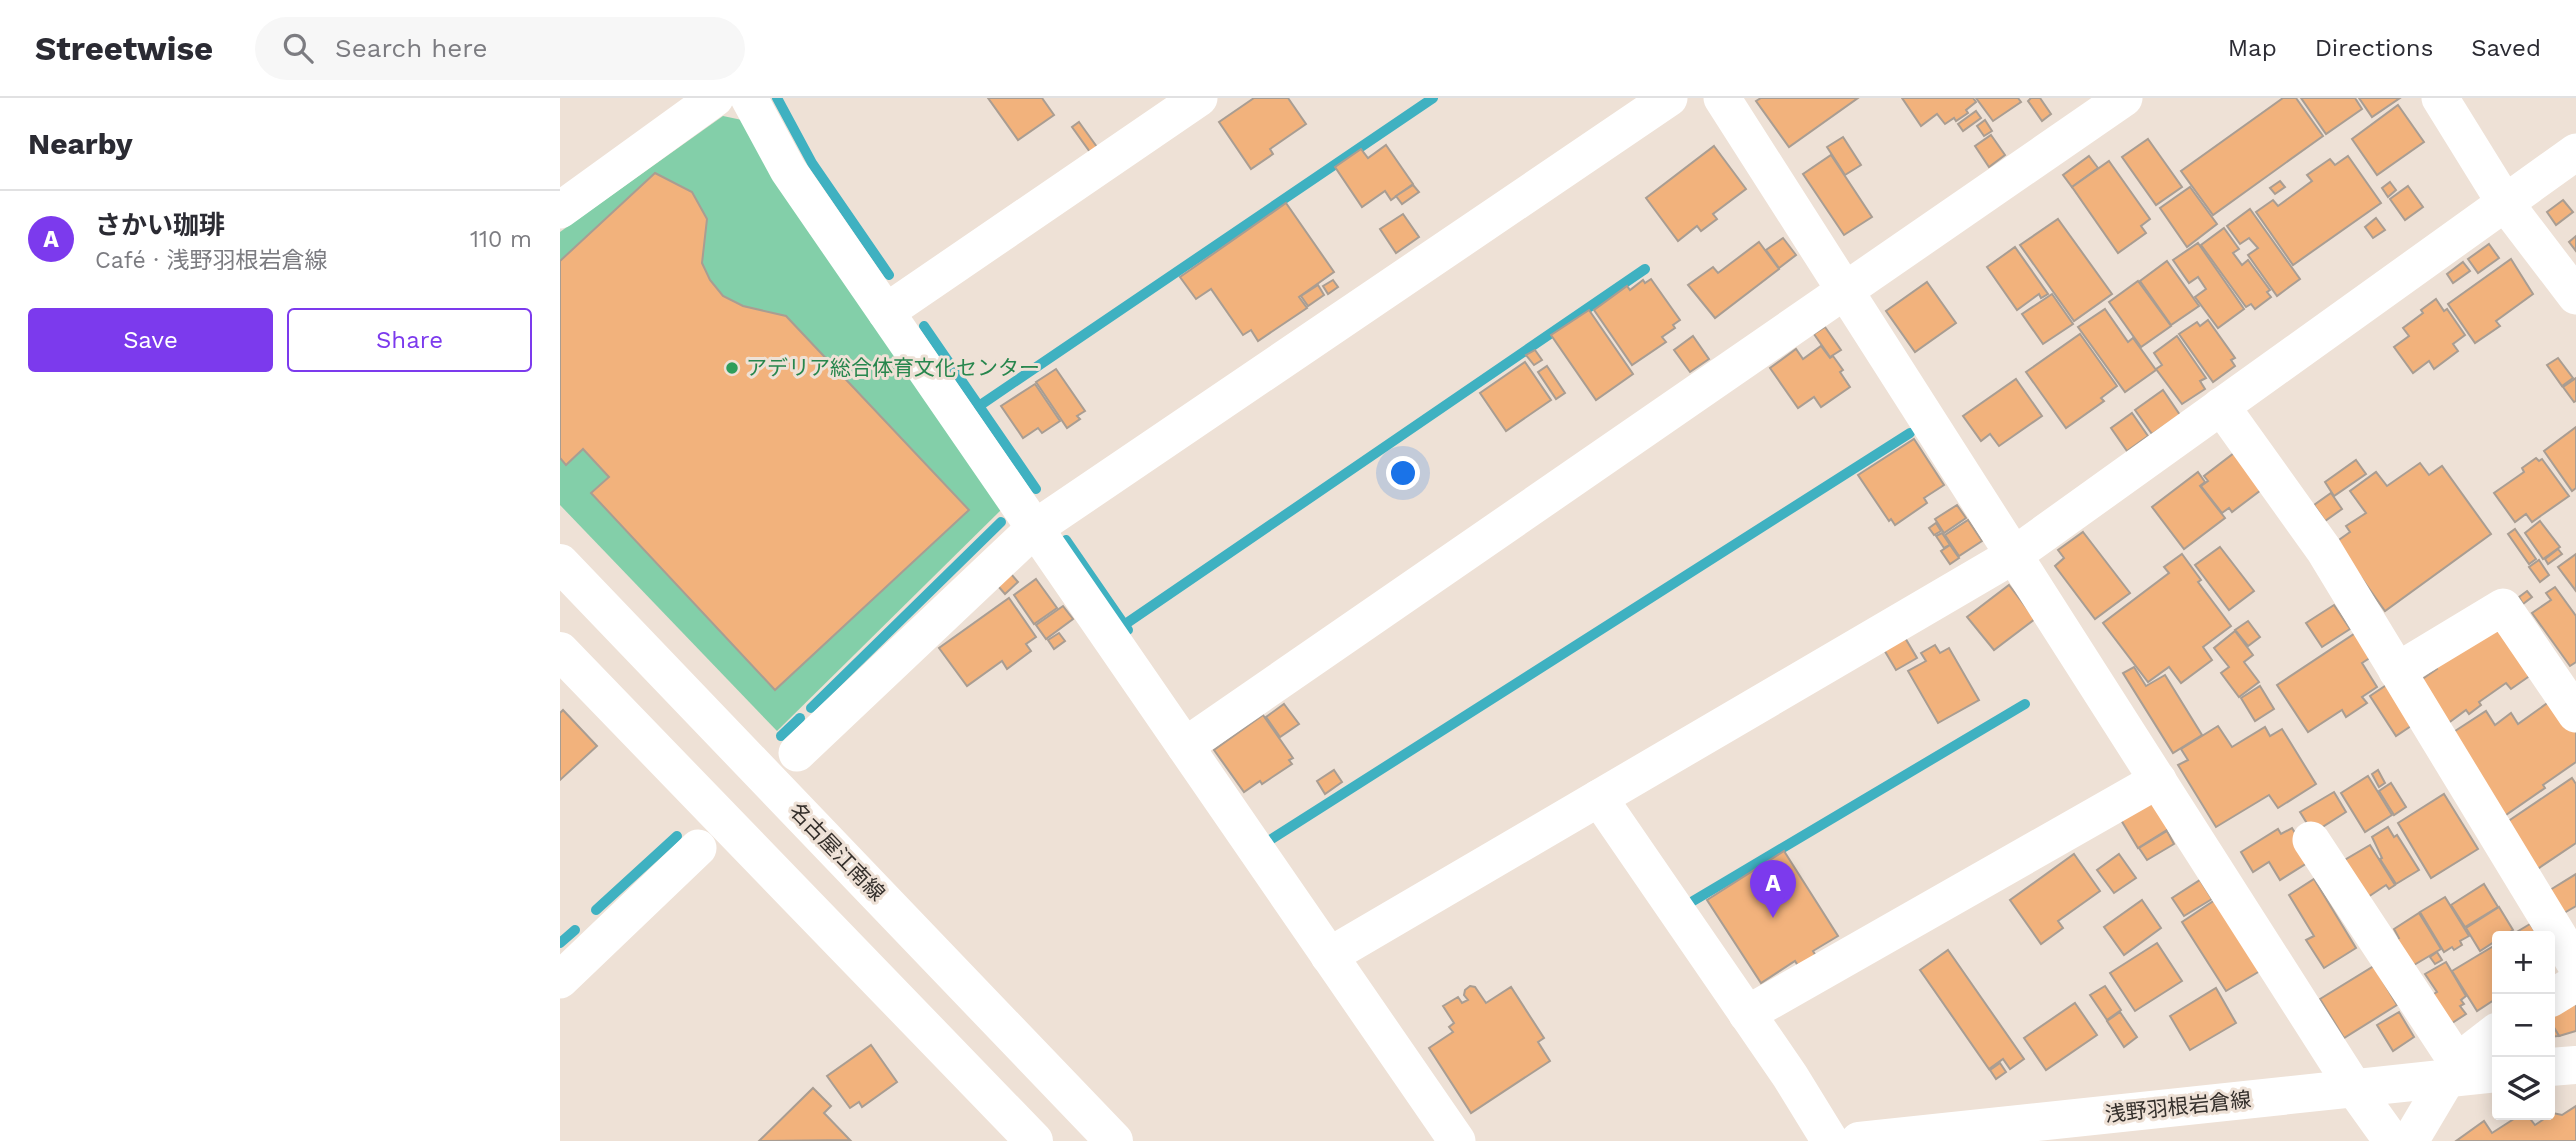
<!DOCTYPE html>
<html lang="en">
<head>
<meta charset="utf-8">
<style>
	:root { --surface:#fff; --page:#f7f7f7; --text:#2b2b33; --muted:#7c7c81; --line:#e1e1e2; --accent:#7c3aed }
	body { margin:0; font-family:"Work Sans","Noto Sans JP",sans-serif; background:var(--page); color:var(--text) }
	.controls { position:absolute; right:21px; bottom:21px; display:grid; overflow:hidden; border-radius:7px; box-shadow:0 4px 18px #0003 }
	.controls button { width:63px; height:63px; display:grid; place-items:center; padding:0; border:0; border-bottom:2px solid var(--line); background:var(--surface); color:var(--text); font:35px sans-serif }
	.you { position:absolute; left:844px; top:376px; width:24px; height:24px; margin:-18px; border:5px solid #fff; border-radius:50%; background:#1a73e8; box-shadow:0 0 0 10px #1a73e833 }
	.badge { display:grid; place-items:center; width:46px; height:46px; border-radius:50%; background:var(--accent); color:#fff; font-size:23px; font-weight:700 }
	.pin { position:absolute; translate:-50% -58px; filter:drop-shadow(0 2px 4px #0008) }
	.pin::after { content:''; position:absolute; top:37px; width:24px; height:21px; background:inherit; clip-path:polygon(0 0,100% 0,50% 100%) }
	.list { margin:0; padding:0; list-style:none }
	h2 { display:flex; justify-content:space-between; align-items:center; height:91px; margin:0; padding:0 28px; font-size:30px }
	h2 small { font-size:23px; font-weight:400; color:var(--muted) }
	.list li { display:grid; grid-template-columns:46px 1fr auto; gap:21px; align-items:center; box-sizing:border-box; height:98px; padding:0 28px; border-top:2px solid var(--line) }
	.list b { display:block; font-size:26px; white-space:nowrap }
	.list p { margin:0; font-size:23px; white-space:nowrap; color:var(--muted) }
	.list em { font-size:23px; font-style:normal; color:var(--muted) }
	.actions { display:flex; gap:14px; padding:21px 28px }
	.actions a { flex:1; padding:16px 0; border:2px solid var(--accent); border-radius:7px; text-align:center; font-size:24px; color:var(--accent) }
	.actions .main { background:var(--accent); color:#fff }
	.icon { flex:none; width:38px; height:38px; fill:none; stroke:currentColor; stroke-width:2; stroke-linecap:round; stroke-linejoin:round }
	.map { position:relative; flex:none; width:2016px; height:1043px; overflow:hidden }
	header { display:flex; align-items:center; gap:42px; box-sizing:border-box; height:98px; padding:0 35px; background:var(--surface); border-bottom:2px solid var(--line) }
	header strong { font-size:33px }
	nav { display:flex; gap:38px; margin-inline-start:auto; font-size:24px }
	.search { width:490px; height:63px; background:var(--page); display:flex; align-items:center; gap:18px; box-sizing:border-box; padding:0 24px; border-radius:38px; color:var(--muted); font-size:26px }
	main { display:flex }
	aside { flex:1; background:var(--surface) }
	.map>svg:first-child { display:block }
</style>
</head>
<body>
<header>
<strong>Streetwise</strong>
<div class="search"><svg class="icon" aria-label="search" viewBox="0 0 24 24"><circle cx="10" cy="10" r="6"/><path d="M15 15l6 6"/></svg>Search here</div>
<nav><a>Map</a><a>Directions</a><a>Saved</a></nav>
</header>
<main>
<aside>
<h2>Nearby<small></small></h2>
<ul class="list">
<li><span class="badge">A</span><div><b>さかい珈琲</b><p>Café · 浅野羽根岩倉線</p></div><em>110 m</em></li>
</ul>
<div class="actions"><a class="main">Save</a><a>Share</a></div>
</aside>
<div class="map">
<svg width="2016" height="1043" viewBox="0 0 2016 1043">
	<rect width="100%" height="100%" fill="#eee1d6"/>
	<polygon fill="#83cfa9" points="163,18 182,22 442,411 217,633 0,407 0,134"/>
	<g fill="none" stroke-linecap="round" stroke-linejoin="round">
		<g stroke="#3fb1c1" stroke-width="10">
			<polyline points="217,0 252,65 329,177"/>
			<polyline points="364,228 476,391"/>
			<polyline points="419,308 873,0"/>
			<polyline points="506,442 568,532"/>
			<polyline points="564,527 1085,171"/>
			<polyline points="251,610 441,424"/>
			<polyline points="221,638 240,620"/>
			<polyline points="710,742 1350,335"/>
			<polyline points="1133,803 1465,606"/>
			<polyline points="36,812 117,738"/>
			<polyline points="0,845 15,832"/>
		</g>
	</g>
	<g fill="#f2b27c" stroke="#a99d92" stroke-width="2">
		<polygon points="428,0 482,0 494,17 458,42"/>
		<polygon points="694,0 728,0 746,26 710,51 713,56 691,71 659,24"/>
		<polygon points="1201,0 1298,0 1229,49 1196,3"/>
		<polygon points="1342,0 1413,0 1416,4 1406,12 1408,15 1396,23 1394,20 1385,26 1377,16 1361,28"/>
		<polygon points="1416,0 1458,0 1461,4 1433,23"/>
		<polygon points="1471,0 1480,0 1491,16 1482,23 1468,3"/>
		<polygon points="1723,0 1736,0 1763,38 1653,117 1621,73"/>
		<polygon points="1741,0 1795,0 1802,11 1766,36"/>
		<polygon points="1799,0 1840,0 1812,19"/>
		<polygon points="1838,7 1864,44 1817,77 1792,41"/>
		<polygon points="1416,13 1421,20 1403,33 1398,26"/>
		<polygon points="1425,22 1432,33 1424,38 1417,28"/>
		<polygon points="519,24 537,49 530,54 512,29"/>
		<polygon points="1431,37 1445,57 1429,69 1415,48"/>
		<polygon points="1283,39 1301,67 1285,77 1267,49"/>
		<polygon points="1588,41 1622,89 1596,107 1562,59"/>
		<polygon points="826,47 853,86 831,102 825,93 802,109 775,69 801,51 808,60"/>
		<polygon points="1154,48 1186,91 1153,116 1157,121 1141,133 1137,128 1118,143 1086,100"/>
		<polygon points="1271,57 1312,119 1284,137 1243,76"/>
		<polygon points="1529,58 1538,70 1512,89 1503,77"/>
		<polygon points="1788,58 1821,105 1733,167 1696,114 1713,102 1718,108 1752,83 1747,77 1770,61 1775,67"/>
		<polygon points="1549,63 1590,121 1581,128 1586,135 1558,155 1512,89"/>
		<polygon points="95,75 132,94 147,121 142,165 150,182 163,198 183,208 226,218 409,412 215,592 31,395 49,379 23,351 6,367 0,360 0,163"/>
		<polygon points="1720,83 1725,89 1715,96 1710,90"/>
		<polygon points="1830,84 1836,92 1828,99 1822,90"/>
		<polygon points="853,87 859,94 842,106 836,98"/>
		<polygon points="1848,88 1863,109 1845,122 1830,101"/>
		<polygon points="1630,89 1657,126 1627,149 1600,110"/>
		<polygon points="2003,102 2013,114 1996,127 1987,114"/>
		<polygon points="726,105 774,174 739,199 747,210 698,243 691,232 683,237 651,191 636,201 620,179"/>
		<polygon points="1690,111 1740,181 1717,198 1688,157 1698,150 1689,140 1680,146 1667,128"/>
		<polygon points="843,116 859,139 836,155 820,131"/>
		<polygon points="1816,120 1825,132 1813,140 1805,129"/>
		<polygon points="1498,121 1552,196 1514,223 1460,147"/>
		<polygon points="1664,130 1679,151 1673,155 1682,167 1688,162 1710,192 1707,194 1711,199 1695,211 1691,206 1686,209 1641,147"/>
		<polygon points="2016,138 2016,153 2009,144"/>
		<polygon points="1223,140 1236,157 1219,170 1206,152"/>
		<polygon points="1199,144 1219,171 1155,220 1128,187 1153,169 1158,175"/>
		<polygon points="1638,145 1684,211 1658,230 1635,199 1646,191 1638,179 1629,185 1613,162"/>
		<polygon points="1929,146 1939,160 1918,175 1908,161"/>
		<polygon points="1455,149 1488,196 1481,200 1479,196 1457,212 1427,169"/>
		<polygon points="1951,161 1973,196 1936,223 1940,228 1915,245 1888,206"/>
		<polygon points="1607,163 1639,208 1611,227 1580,183"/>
		<polygon points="1903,164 1910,173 1893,185 1887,176"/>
		<polygon points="1091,181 1120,222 1113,227 1115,230 1102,239 1106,244 1072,267 1034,212 1067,188 1070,192 1083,182 1085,185"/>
		<polygon points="773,182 778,189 768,196 763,188"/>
		<polygon points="1578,183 1611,228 1581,249 1549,204"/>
		<polygon points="1367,184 1396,225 1355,254 1326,213"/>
		<polygon points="758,187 764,197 748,208 741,198"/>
		<polygon points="1492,196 1513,226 1483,246 1462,216"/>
		<polygon points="1876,201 1884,213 1887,211 1905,237 1893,246 1898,253 1874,271 1869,263 1853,275 1834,249 1849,238 1843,230 1863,215 1861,212"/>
		<polygon points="1545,211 1568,244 1573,240 1596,272 1565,294 1518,229"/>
		<polygon points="1029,212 1073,276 1036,302 991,237"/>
		<polygon points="1648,222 1675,260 1671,262 1675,268 1653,284 1619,236 1637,224 1640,228"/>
		<polygon points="1265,229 1281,252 1270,259 1254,236"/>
		<polygon points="1520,236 1557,288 1541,300 1544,303 1506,330 1466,274"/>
		<polygon points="1133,238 1149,261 1130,274 1114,252"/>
		<polygon points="1617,238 1646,280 1640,283 1645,291 1622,306 1596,271 1602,267 1594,255"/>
		<polygon points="1261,248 1270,260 1273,258 1283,272 1280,274 1290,289 1261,309 1254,299 1238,310 1210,270 1236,251 1243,261"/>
		<polygon points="975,252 982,262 974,267 966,257"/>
		<polygon points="1998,260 2013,280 2002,288 1987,267"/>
		<polygon points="965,264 991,302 946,333 920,295"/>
		<polygon points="987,268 1005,295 996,301 978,274"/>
		<polygon points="496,271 525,313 517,318 520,321 507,330 476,284"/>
		<polygon points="2016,280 2016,303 2014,304 2003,289"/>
		<polygon points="1456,281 1482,318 1439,348 1430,336 1421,343 1403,318"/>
		<polygon points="475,286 500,323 482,335 478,330 463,340 441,308"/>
		<polygon points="1603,292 1620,317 1592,336 1575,312"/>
		<polygon points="1572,315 1588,338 1567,353 1551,330"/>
		<polygon points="2016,329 2016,390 2012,393 1984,353"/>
		<polygon points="1354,341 1384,387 1364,400 1367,405 1335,427 1331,421 1329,423 1298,377"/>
		<polygon points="1678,352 1705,389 1672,414 1669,410 1662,415 1641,388 1648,383 1644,378"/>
		<polygon points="1976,360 1979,363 1982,361 2009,398 1972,424 1966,416 1955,424 1934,395 1964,374 1962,370"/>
		<polygon points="1796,362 1806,376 1774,398 1765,384"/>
		<polygon points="1860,365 1869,377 1882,368 1931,436 1825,513 1776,444 1790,434 1786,428 1806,415 1790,393 1816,374 1827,388"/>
		<polygon points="1638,374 1645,384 1640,388 1665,420 1624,451 1592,409"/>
		<polygon points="1771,395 1782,411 1765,423 1754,407"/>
		<polygon points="1397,407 1406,420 1384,435 1375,421"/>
		<polygon points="1408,422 1422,443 1399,458 1385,437"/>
		<polygon points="1980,423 2000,449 1983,461 1965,435"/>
		<polygon points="1376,425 1381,433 1374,437 1369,430"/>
		<polygon points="1955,431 1976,461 1969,466 1948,436"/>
		<polygon points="1523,434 1570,495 1535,521 1495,468 1504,460 1498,452"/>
		<polygon points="1382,435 1390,447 1384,450 1376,438"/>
		<polygon points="1390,447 1399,460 1390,466 1381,453"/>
		<polygon points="1660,449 1694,493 1669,512 1635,467"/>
		<polygon points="1998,451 2002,456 1988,466 1985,461"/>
		<polygon points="1622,456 1641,482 1638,484 1671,528 1643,549 1652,562 1621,585 1609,569 1588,584 1543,525 1609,475 1604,469"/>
		<polygon points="2016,456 2016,493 1998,469"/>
		<polygon points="1979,462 1989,477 1980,484 1969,469"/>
		<polygon points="451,476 458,484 445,496 438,488"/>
		<polygon points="476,481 497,510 474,526 454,497"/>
		<polygon points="1449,487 1475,521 1434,552 1407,519"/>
		<polygon points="1995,489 2016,518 2016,564 2010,568 1972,515 1991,502 1986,495"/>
		<polygon points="1967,493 1972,499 1963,506 1959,499"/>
		<polygon points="449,500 476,539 466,546 471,553 447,571 442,563 407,588 379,550"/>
		<polygon points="1774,507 1790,531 1762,549 1746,525"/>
		<polygon points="503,508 513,521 486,541 476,527"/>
		<polygon points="1946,522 1971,577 1951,591 1946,585 1919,604 1921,607 1909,616 1906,612 1887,626 1858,584 1877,571 1874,566"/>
		<polygon points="1688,523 1700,539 1688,548 1675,532"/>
		<polygon points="1800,532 1816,556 1802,565 1817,589 1802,599 1807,605 1786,619 1782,612 1748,634 1717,587"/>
		<polygon points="1675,533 1693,557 1684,564 1699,584 1679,599 1661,575 1669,569 1654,550"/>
		<polygon points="499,535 505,543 494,551 488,542"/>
		<polygon points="1344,538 1357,560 1336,572 1323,550"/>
		<polygon points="1375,547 1380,555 1389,550 1419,602 1378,625 1348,573 1366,563 1361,555"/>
		<polygon points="1574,569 1586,588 1605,577 1642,637 1613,655 1563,575"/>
		<polygon points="1831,584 1857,624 1836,638 1810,598"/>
		<polygon points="1700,588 1714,611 1695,623 1681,600"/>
		<polygon points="1993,601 2016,634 2016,664 1983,687 1985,690 1943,719 1892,635 1926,613 1935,627 1951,615 1958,626"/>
		<polygon points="724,606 739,626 720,639 706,619"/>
		<polygon points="3,612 37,648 0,682 0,615"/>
		<polygon points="703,617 733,660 729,662 732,666 702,686 700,683 684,694 654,652"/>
		<polygon points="1658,628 1672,649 1705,629 1710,638 1722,631 1756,686 1718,710 1709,697 1656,729 1618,667 1628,662 1621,651"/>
		<polygon points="774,672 782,684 765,696 757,683"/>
		<polygon points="1818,672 1825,685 1819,689 1812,676"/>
		<polygon points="1808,678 1832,717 1805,734 1781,695"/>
		<polygon points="2012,680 2016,686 2016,745 1976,772 1944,726"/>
		<polygon points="1831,685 1846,709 1834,717 1819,693"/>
		<polygon points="1774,694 1786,714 1753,735 1740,714"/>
		<polygon points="1884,696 1918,751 1871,780 1838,725"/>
		<polygon points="1589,698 1610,730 1578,750 1558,717"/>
		<polygon points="1828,729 1834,739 1837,737 1859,772 1836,786 1820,761 1822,760 1812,739"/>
		<polygon points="1732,730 1752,762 1720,782 1709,764 1693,774 1681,754 1718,731 1721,736"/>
		<polygon points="1607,733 1614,746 1587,762 1579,750"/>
		<polygon points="1810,747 1835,787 1829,791 1826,787 1802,803 1783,763"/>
		<polygon points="1224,753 1278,838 1253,853 1259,863 1242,874 1235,863 1201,885 1147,802"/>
		<polygon points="1514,756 1540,793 1498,823 1503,830 1481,846 1450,802"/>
		<polygon points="1559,756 1576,780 1554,795 1537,772"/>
		<polygon points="2016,776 2016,808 2004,815 1990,792"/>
		<polygon points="1754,781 1796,850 1764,870 1746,842 1754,838 1729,797"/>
		<polygon points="1640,782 1652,801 1624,818 1612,800"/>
		<polygon points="1924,786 1938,809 1905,829 1891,807"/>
		<polygon points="1885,799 1909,838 1900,843 1902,847 1894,852 1892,849 1884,854 1860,814"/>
		<polygon points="1582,802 1601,830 1564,857 1544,829"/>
		<polygon points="1655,802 1700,873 1666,893 1622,824"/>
		<polygon points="1939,809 1953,832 1943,838 1937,838 1937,842 1920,853 1906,830"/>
		<polygon points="1859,815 1881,851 1849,870 1832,844 1839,840 1834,831"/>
		<polygon points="1970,826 1978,838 1950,838"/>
		<polygon points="1597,845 1622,883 1575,913 1550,875"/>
		<polygon points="1937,846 1937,900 1917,913 1892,873"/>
		<polygon points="1388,852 1464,961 1450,971 1443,961 1429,971 1360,872"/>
		<polygon points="1877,854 1882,862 1875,866 1870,859"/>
		<polygon points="1886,864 1906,898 1901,902 1904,906 1900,908 1906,916 1883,931 1872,897 1877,894 1865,876"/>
		<polygon points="1814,868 1837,907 1784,940 1760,901"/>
		<polygon points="910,888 915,889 926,905 951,889 984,940 978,944 990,963 911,1015 869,950 893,934 889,929 894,925 883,908 898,899 902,905 908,902 904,897 905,892"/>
		<polygon points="1545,888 1561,912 1547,922 1530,897"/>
		<polygon points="1656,890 1676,925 1630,952 1610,918"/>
		<polygon points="2016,899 2016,933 1999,938 1990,923 1990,915"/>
		<polygon points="1515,905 1537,937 1486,972 1464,940"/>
		<polygon points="1560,914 1577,939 1564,949 1547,923"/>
		<polygon points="1839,914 1854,939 1833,953 1817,927"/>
		<polygon points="1990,923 1999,938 1990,939"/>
		<polygon points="311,947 337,984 302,1009 299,1004 290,1010 267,978"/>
		<polygon points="1440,965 1446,974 1436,981 1430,972"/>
		<polygon points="253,990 271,1008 264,1015 290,1042 199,1043"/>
		<polygon points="2016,1008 2016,1043 1896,1043 1924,1023 1932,1035 1957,1019 1968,1018 1975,1027 1993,1015 2002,1017"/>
	</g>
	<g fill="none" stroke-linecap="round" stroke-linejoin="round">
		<g stroke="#fff" stroke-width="37">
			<polyline points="189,0 228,72 897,1043"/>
			<polyline points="1162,0 1794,990 1832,1043"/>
			<polyline points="1880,0 1945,105 2016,198"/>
			<polyline points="0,112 155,0"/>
			<polyline points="326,214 639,0"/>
			<polyline points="1661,308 1764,452 2016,867"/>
			<polyline points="1837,573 1943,509 2016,616"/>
			<polyline points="625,648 1564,0"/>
			<polyline points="237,655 475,430 1109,0"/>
			<polyline points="1039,700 1230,978 1270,1043"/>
			<polyline points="1751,742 1897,964"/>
			<polyline points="769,858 1454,457 2016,54"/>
			<polyline points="0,882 138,750"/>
			<polyline points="1990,901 2016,885"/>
			<polyline points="1187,916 1598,682"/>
			<polyline points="1850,1043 1897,964 1937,933"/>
		</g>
		<g stroke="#fff" stroke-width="38">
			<polyline points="1990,969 2016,967"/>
			<polyline points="1299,1043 1937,975"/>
		</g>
		<g stroke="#fff" stroke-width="38">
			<polyline points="0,465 554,1043"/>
			<polyline points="0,553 474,1043"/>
		</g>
	</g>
	<circle fill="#2e9e5b" stroke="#eee1d6" stroke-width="2.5" cx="172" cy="270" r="7"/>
	<g text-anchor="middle" stroke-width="6" stroke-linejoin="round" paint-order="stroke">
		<g font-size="21" fill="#27864d" stroke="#eee1d6" text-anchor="start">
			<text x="186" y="277">アデリア総合体育文化センター</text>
		</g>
		<g font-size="21" fill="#342f2b" stroke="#eee1d6">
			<text transform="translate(277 754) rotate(46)" y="7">名古屋江南線</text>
			<text transform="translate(1618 1009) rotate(-6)" y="7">浅野羽根岩倉線</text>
		</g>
	</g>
</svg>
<div class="controls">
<button>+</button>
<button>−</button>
<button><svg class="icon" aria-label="layers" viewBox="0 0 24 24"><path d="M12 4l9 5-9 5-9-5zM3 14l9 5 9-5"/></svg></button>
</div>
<div class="you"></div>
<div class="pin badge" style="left:1213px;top:820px">A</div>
</div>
</main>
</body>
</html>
